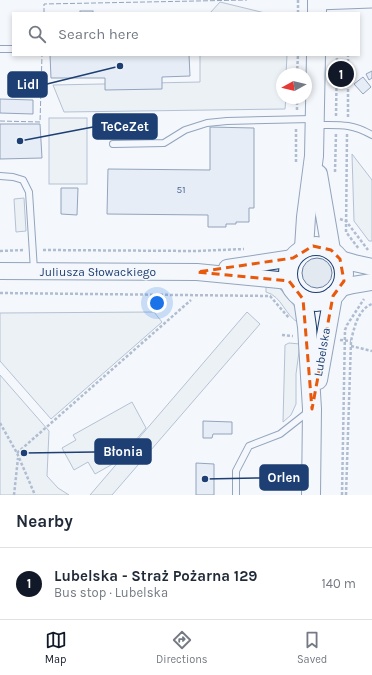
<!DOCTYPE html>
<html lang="en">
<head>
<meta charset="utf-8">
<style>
	:root { --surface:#fff; --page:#f6f6f7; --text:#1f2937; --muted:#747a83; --line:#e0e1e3; --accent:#111827 }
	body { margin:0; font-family:Karla,sans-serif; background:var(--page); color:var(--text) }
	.compass { position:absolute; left:276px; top:68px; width:36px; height:36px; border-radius:50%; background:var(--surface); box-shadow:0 2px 6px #0003; rotate:262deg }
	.you { position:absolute; left:157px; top:303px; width:14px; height:14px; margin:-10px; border:3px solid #fff; border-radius:50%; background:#1a73e8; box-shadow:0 0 0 6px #1a73e833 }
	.badge { display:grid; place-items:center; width:26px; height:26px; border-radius:50%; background:var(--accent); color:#fff; font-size:13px; font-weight:700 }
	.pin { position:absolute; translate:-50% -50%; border:2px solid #fff; box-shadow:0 1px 4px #0006 }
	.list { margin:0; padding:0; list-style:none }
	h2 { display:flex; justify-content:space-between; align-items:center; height:52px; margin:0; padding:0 16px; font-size:17px }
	h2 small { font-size:13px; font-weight:400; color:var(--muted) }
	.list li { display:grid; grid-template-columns:26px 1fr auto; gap:12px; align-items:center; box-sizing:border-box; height:72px; padding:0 16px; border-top:1px solid var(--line) }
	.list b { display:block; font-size:15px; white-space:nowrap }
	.list p { margin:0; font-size:13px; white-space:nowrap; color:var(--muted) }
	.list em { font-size:13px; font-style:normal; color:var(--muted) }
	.icon { flex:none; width:22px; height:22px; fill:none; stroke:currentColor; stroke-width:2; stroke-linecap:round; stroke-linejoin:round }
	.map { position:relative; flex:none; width:372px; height:495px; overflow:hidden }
	.search { position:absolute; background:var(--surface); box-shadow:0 2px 6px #0003; left:12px; right:12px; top:12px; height:44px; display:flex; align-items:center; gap:10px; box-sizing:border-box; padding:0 14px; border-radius:0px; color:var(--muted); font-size:15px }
	.sheet { height:124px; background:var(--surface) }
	nav { display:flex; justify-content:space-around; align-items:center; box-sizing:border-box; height:56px; border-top:1px solid var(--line); background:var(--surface); font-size:11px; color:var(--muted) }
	nav a { display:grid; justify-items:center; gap:2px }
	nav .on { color:var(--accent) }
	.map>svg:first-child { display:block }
</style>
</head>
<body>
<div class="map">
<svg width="372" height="495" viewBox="0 0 372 495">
	<rect width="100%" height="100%" fill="#f4f7fb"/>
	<g fill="#e3e9f0" stroke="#687fa3">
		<rect x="49" y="118" width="38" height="66"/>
		<polygon points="352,154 372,180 372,241 369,241 354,221"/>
		<circle cx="317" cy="273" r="15"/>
		<path d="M266,285L279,288L282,291L296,308L299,323C285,316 282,296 266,292Z"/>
		<polygon points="247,312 260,324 112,495 90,495"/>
		<polygon points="289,343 300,344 296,374 296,404 291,415 283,422 285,345"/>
		<polygon points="0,375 49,431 47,476 58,488 69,495 0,495"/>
		<polygon points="132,402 146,428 118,461 95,474 88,462 74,470 62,448 76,440 73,435"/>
	</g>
	<g fill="#e3e8f0" stroke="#687fa3">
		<polygon points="220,2 265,13 210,13"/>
		<polygon points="200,55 287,55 286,74 282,74 282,98 286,98 285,109 64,112 53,85 200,82"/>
		<polygon points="24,198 26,231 16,232 14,199"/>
		<polygon points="154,312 162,322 51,419 0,361 0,313"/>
	</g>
	<g fill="#d5e0f0" stroke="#1d3f73">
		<rect x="80" y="11" width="13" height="2"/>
		<polygon points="50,55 189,55 190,76 162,77 162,89 105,90 105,78 51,78"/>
		<polygon points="372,71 372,78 369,80 366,74"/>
		<polygon points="363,77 371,87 363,94 354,84"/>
		<polygon points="0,99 33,100 33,114 0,113"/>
		<polygon points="0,124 40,124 42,158 0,159"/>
		<polygon points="210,127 254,128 254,208 249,208 249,222 236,222 236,224 226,224 226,227 208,227 208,215 107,214 108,169 210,170"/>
		<polygon points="61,188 78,188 77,215 61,214"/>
		<polygon points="203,421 232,422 232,434 213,434 212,438 203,438"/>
		<polygon points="196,463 214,464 214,495 196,495"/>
	</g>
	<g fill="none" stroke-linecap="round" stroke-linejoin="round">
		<defs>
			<g id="service">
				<polyline points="0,49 13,49"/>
				<path d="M316,125C339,125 351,123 372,135"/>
				<polyline points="113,144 164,143 185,130 207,123 227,121 312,119"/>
				<polyline points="0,176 13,177 23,180 29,192 34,270"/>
				<polyline points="236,495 236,471 249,446 280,434 308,412"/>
			</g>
			<polyline id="minor" points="317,3 372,1"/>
			<g id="tertiary">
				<polyline points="340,259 354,263 372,267"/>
				<polyline points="227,268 293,258"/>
				<polyline points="0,271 197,272 289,281"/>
				<polyline points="341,288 353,285 372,282"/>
			</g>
			<g id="secondary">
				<polyline points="317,13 317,0"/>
				<polyline points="318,174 331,250"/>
				<circle cx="316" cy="274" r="28"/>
				<polyline points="304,248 306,217 314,156 316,55"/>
				<polyline points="303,299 307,327 312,409 311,495"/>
				<polyline points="318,380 333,296"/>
			</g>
		</defs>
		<use href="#service" stroke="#1d3f73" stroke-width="8"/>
		<use href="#minor" stroke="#1d3f73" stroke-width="15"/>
		<use href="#tertiary" stroke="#1d3f73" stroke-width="18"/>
		<use href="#secondary" stroke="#1d3f73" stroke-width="20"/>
		<g stroke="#5e769c" stroke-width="2.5" stroke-dasharray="3 2" stroke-linecap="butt">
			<polyline points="298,13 298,0"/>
			<polyline points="297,74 298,55"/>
			<polyline points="297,110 297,98"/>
			<polyline points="336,116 337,55"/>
			<polyline points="348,117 348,55"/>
			<polyline points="347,134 346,232 359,249"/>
			<polyline points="296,162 296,129"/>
			<polyline points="335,172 336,133"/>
			<polyline points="340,219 346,221 368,250"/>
			<polyline points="43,250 196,251 244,249"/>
			<polyline points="0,251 24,250"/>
			<polyline points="0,293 270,296 289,318"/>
			<polyline points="282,335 293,336"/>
			<polyline points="340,340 351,341"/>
			<polyline points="351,346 372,351"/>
			<polyline points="0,423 17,453 35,495"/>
			<polyline points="17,453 191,300"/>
			<polyline points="14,495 18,458"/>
			<polyline points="342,495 345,330 347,325 364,299"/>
			<path d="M346,495L351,341C354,328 358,309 372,304"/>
		</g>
		<use href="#service" stroke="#f4f7fb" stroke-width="6"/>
		<use href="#minor" stroke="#f4f7fb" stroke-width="13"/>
		<use href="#tertiary" stroke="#f4f7fb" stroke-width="16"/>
		<use href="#secondary" stroke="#f4f7fb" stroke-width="18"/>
		<g stroke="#1d3f73" stroke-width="1" stroke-dasharray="5 2" stroke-linecap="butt">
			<polyline points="44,13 44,4 247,0"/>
			<polyline points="0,121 40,122 42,55"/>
		</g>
	</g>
	<path d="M0 0H372V495H0ZM313,246L331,250L340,259L344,281L333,296L312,409L303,299L289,281L197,272L293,258Z" fill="#f4f7fb" fill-opacity=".55" fill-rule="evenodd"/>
	<path fill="none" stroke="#e8590c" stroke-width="3" stroke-dasharray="8 5" stroke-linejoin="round" d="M313,246L331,250L340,259L344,281L333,296L312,409L303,299L289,281L197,272L293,258Z"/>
	<g text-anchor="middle" stroke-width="3" stroke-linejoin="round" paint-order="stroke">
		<g font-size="10" fill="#4b6792">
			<text x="181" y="193">51</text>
		</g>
		<g font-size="12" fill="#1d3f73" stroke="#f4f7fb">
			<text x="98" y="276">Juliusza Słowackiego</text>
			<text transform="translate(322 352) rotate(-80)" y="4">Lubelska</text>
		</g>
	</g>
	<path fill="none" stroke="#1d3f73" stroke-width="1.5" d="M120 66L47 84M20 141L93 127M24 453L95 452M205 479L260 478"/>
	<g fill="#1d3f73" stroke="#f4f7fb" stroke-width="1.5">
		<circle cx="120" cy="66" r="4"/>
		<circle cx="20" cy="141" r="4"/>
		<circle cx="24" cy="453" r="4"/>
		<circle cx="205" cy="479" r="4"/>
	</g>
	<g fill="#1d3f73" stroke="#1d3f73" stroke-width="1.5">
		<rect x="8" y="72" width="39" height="25" rx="4"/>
		<rect x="93" y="114" width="64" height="25" rx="4"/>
		<rect x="95" y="439" width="56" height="25" rx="4"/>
		<rect x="260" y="465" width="48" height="25" rx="4"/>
	</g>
	<g font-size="13" text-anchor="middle" font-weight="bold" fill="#fff">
		<text x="28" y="89">Lidl</text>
		<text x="125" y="131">TeCeZet</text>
		<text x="123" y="456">Błonia</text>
		<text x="284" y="482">Orlen</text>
	</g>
</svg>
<svg class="compass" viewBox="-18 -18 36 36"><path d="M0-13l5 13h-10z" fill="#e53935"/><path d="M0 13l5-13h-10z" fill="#747a83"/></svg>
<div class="you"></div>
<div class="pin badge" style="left:341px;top:74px">1</div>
<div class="search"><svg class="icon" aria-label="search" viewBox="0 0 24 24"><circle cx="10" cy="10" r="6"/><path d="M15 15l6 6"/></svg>Search here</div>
</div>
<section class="sheet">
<h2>Nearby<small></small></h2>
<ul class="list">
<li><span class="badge">1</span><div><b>Lubelska - Straż Pożarna 129</b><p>Bus stop · Lubelska</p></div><em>140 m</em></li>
</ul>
</section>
<nav>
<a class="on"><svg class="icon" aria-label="map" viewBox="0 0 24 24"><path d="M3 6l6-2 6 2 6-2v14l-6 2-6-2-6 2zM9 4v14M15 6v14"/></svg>Map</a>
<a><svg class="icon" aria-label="directions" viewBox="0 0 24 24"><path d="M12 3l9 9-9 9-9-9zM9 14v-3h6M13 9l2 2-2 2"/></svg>Directions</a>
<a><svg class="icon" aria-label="saved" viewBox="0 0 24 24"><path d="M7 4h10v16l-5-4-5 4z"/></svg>Saved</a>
</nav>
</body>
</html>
